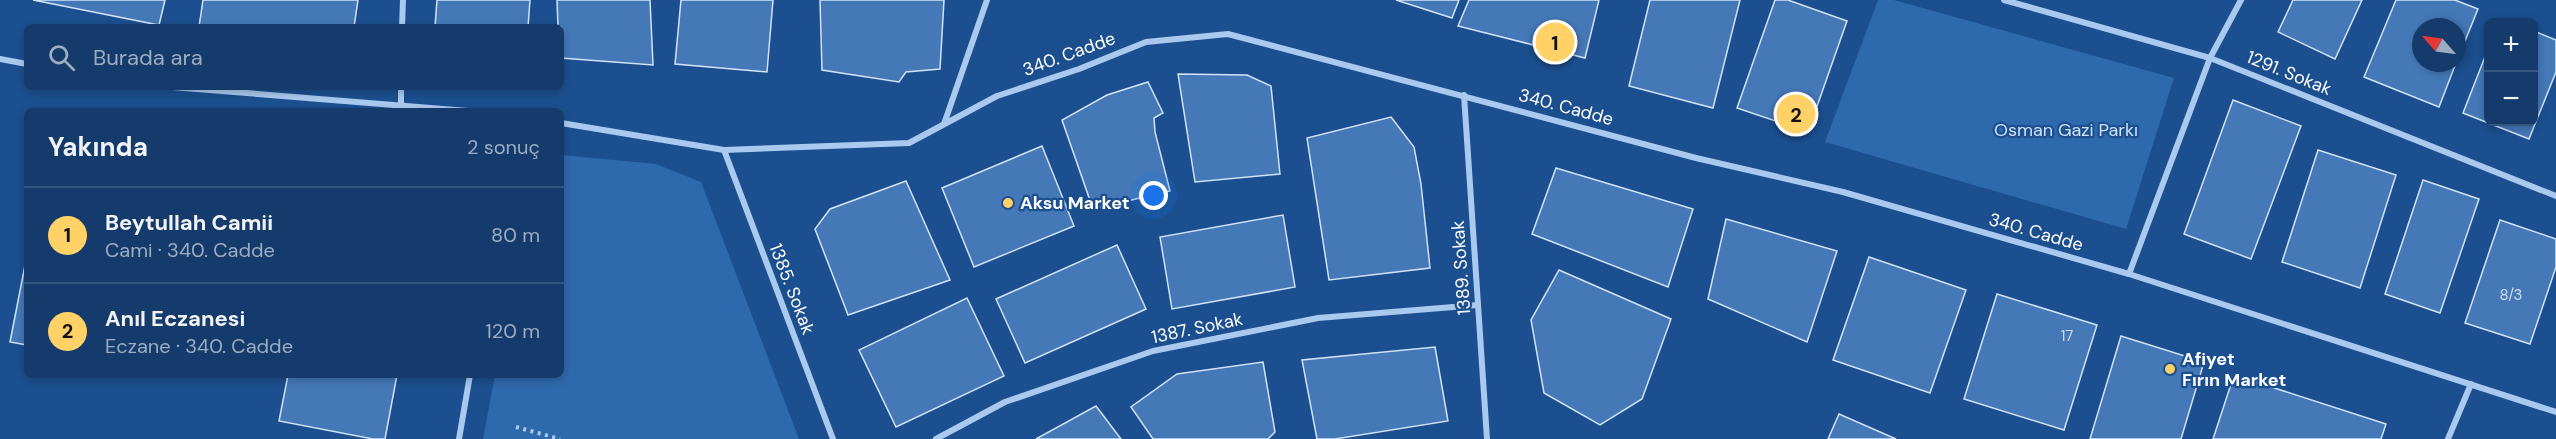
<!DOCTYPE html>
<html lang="tr">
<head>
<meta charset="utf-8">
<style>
	:root { --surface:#143b6b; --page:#214673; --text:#f1f3f6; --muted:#9dadc1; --line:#33557e; --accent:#ffd166 }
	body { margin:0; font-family:"DM Sans",sans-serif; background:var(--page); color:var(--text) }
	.controls { position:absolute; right:18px; top:18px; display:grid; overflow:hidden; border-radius:9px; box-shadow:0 3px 9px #0003 }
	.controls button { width:54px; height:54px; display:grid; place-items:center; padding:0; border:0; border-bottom:2px solid var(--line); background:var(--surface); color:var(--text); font:30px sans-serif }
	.compass { position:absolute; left:2412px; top:18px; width:54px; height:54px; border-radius:50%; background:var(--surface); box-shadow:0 3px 9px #0003; rotate:298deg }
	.you { position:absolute; left:1154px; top:196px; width:21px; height:21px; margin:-15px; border:4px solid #fff; border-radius:50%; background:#1a73e8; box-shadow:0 0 0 9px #1a73e833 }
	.badge { display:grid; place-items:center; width:39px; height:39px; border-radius:50%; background:var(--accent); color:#111; font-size:20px; font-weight:700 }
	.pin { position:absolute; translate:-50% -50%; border:3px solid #fff; box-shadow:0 2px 6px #0006 }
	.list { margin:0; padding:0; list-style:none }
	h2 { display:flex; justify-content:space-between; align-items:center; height:78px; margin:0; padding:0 24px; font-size:26px }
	h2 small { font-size:20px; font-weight:400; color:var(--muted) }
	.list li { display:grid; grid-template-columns:39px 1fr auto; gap:18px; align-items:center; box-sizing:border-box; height:96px; padding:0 24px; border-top:2px solid var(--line) }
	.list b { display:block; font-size:22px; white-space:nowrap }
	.list p { margin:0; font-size:20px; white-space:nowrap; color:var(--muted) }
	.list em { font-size:20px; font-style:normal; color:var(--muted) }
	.icon { flex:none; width:33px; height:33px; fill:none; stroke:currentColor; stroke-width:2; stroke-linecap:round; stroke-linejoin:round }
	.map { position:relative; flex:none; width:2556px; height:439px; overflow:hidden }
	.search { position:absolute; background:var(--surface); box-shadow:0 3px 9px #0003; left:24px; top:24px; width:540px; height:66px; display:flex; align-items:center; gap:15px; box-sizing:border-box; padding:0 21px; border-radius:9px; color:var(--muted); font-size:22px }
	.panel { position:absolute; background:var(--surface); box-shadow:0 3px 9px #0003; left:24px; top:108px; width:540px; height:270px; border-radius:9px }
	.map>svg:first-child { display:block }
</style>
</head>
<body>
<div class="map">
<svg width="2556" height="439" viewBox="0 0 2556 439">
	<rect width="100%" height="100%" fill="#1b4f8f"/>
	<g fill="#2e69ad">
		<polygon points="1878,0 1894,0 2174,78 2126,229 1825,142"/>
		<polygon points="561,155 656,164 701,182 799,439 483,439 495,375 561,375"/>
	</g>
	<g fill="#4478b7" stroke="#cfe3fa" stroke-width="1.5">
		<polygon points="33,0 165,0 159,25"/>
		<polygon points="203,0 358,0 354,27 199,27"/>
		<polygon points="437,0 530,0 528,27 435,27"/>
		<polygon points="557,0 650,0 653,65 561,58 561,27 558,27"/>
		<polygon points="681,0 773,0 767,72 675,64"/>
		<polygon points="820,0 944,0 940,69 906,72 899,82 822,70"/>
		<polygon points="1396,0 1459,0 1452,18"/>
		<polygon points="1469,0 1599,0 1585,58 1458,26"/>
		<polygon points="1650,0 1740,0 1713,108 1629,86"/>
		<polygon points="1775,0 1788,0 1847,21 1808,132 1737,108"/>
		<polygon points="2293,0 2362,0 2335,59 2278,32"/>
		<polygon points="2396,0 2455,0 2478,9 2457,61 2457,27 2421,27 2421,63 2456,63 2439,107 2364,77"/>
		<polygon points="2534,31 2556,40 2556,72 2529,139 2463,113 2488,49 2488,122 2534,122"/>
		<polygon points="1178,74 1247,75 1271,86 1280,174 1195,182"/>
		<polygon points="1148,82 1163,113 1154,118 1155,132 1170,191 1093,209 1062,120 1107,95"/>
		<polygon points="2233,100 2301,126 2251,259 2184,234"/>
		<polygon points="1391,117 1414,147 1421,184 1430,268 1329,280 1307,138"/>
		<polygon points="1042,146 1074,226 974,267 942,188"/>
		<polygon points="2318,150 2396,175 2360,288 2282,262"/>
		<polygon points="1556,168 1693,209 1668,287 1532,234"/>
		<polygon points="2423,180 2479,199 2440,313 2385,294"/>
		<polygon points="906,181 950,280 848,315 815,229 830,209"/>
		<polygon points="1283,215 1295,287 1172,309 1160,237"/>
		<polygon points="1726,219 1837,251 1807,342 1708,299"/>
		<polygon points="2500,220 2556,239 2556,267 2530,344 2465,323"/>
		<polygon points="1117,245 1146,309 1025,363 996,299"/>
		<polygon points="27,255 27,345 10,342"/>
		<polygon points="1869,257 1966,290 1930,393 1833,360"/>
		<polygon points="1559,270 1671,319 1642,399 1600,425 1544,393 1531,320"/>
		<polygon points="1997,294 2097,325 2064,430 1964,399"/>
		<polygon points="967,298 1004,376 896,427 859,350"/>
		<polygon points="2121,336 2204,362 2181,439 2090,439"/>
		<polygon points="1435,347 1448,421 1335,439 1317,439 1302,360"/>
		<polygon points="1263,362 1275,432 1268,439 1153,439 1131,407 1177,374"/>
		<polygon points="288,375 397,375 385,439 373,439 279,421"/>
		<polygon points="2234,375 2386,424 2381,439 2213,439"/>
		<polygon points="1096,406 1121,439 1036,439"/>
		<polygon points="1839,414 1896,439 1828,439"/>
	</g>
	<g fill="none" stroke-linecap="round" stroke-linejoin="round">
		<polyline stroke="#a9c9ee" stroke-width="4" stroke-dasharray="3 4.5" stroke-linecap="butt" points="516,427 560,439"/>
		<g stroke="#a9c9ee" stroke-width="6">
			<polyline points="2004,0 2210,58 2556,196"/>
			<polyline points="402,27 403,0"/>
			<polyline points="0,59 27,64"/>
			<polyline points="172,87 468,111"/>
			<polyline points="1464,95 1487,439"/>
			<polyline points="401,106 401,87"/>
			<polyline points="561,123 724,150 909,143 997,96 1079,69 1146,42 1228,34 1696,158 1843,192 2129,274 2556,412"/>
			<polyline points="944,124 987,0"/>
			<polyline points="724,150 833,439"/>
			<polyline points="2129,274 2210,58 2241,0"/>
			<polyline points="459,439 470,375"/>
			<polyline points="936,439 1005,402 1153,351 1318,318 1478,305"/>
			<polyline points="2448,439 2471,384"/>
		</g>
	</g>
	<g fill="#ffd166" stroke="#1b4f8f" stroke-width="2">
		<circle cx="1008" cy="203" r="6"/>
		<circle cx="2170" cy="369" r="6"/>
	</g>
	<g text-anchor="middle" stroke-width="4.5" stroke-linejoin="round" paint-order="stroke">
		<g font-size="15" fill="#d0dded">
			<text x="2511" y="300">8/3</text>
			<text x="2067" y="341">17</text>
		</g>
		<g font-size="18" fill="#fff" stroke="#1b4f8f">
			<text transform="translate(1069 54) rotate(-20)" y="6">340. Cadde</text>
			<text transform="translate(2289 73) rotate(22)" y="6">1291. Sokak</text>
			<text transform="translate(1566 107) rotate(15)" y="6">340. Cadde</text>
			<text transform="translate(2036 232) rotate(16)" y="6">340. Cadde</text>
			<text transform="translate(1461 268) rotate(-94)" y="6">1389. Sokak</text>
			<text transform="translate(792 289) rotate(69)" y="6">1385. Sokak</text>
			<text transform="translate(1197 328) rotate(-12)" y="6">1387. Sokak</text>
		</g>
		<g font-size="18" fill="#cfe3fa" stroke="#1b4f8f">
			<text x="2066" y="136">Osman Gazi Parkı</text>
		</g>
		<g font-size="18" font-weight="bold" fill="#fff" stroke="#1b4f8f" text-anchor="start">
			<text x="1020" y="209">Aksu Market</text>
			<text x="2182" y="365">Afiyet<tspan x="2182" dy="21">Fırın Market</tspan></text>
		</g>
	</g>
</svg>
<div class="controls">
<button>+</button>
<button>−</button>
</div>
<svg class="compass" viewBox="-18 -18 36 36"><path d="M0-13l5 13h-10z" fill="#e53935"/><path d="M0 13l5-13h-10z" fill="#9dadc1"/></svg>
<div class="you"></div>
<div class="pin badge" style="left:1555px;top:42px">1</div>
<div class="pin badge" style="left:1796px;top:114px">2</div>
<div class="search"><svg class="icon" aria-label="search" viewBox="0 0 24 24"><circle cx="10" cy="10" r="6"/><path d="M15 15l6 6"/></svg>Burada ara</div>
<section class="panel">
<h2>Yakında<small>2 sonuç</small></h2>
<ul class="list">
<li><span class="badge">1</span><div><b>Beytullah Camii</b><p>Cami · 340. Cadde</p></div><em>80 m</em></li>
<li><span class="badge">2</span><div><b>Anıl Eczanesi</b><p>Eczane · 340. Cadde</p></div><em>120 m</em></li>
</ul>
</section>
</div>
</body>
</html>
